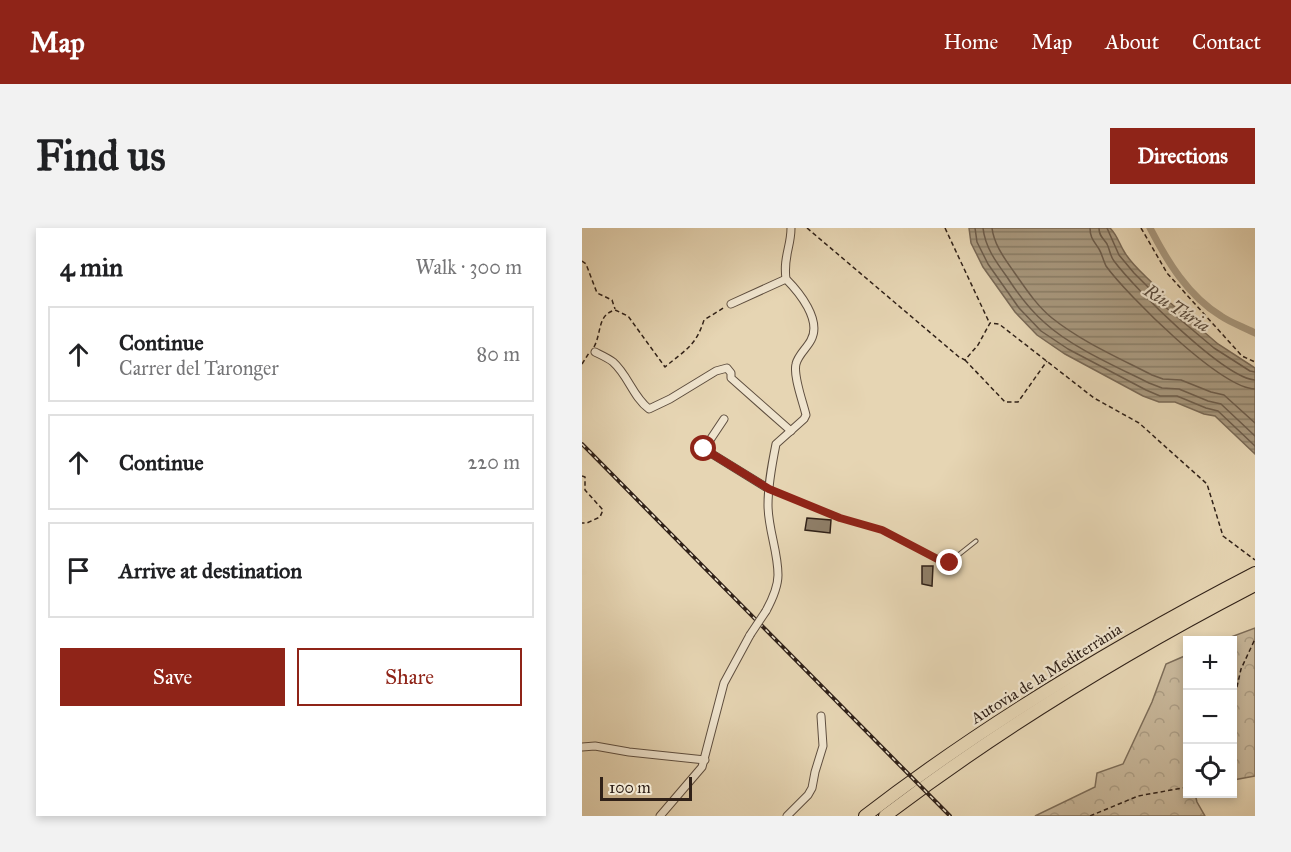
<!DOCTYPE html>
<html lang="en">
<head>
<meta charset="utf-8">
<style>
	:root { --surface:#fff; --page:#f2f2f2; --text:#202124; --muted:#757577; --line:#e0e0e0; --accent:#8f2418 }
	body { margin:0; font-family:"IM FELL Great Primer",serif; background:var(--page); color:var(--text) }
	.controls { position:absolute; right:18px; bottom:18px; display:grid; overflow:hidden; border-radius:0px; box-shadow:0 3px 9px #0003 }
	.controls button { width:54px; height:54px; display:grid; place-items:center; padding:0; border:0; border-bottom:2px solid var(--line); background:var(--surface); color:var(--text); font:30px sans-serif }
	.scale { position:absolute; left:18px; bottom:15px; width:92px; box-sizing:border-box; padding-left:6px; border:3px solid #302118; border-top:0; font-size:16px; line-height:21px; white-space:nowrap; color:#302118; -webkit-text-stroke:4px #efe4ce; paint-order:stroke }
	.stop { position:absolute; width:18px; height:18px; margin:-14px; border:4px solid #8f2418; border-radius:50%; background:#fff }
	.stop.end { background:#8f2418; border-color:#fff; box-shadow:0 2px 6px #0008 }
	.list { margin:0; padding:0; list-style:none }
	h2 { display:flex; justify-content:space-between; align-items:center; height:78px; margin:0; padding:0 24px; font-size:26px }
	h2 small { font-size:20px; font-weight:400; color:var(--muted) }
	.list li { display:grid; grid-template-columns:39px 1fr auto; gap:18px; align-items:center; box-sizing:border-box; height:96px; margin:0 12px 12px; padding:0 12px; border:2px solid var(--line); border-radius:0px }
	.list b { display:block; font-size:22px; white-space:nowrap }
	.list p { margin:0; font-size:20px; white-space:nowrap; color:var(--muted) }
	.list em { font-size:20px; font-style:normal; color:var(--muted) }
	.actions { display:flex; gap:12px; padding:18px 24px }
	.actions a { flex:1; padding:14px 0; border:2px solid var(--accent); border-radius:0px; text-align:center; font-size:21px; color:var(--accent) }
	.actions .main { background:var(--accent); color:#fff }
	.icon { flex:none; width:33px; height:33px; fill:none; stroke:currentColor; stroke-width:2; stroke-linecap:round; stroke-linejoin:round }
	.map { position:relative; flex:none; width:673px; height:588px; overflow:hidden; border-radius:0px }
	header { display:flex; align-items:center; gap:36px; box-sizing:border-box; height:84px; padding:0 30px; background:var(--accent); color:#fff }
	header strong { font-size:28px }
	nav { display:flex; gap:33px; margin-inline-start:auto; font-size:21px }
	.intro { display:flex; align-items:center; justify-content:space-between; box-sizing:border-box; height:144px; padding:0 36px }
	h1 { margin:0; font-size:42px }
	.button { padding:15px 27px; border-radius:0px; background:var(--accent); color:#fff; font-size:21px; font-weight:700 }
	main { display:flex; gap:36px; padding:0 36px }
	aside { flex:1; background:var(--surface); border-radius:0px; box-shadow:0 3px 9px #0003 }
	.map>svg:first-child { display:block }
</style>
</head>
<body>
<header>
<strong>Map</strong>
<nav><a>Home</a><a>Map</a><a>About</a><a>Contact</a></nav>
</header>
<div class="intro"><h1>Find us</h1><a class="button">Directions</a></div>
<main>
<aside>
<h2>4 min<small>Walk · 300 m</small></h2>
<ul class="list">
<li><svg class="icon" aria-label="ahead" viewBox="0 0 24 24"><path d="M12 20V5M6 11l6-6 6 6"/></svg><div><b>Continue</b><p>Carrer del Taronger</p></div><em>80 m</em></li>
<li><svg class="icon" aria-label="ahead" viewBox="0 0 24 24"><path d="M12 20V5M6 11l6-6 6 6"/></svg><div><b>Continue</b></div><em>220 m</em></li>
<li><svg class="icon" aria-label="arrive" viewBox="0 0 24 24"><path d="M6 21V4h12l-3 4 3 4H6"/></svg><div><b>Arrive at destination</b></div></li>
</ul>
<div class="actions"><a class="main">Save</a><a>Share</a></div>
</aside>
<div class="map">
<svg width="673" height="588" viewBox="0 0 673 588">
	<defs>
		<pattern id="forest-crowns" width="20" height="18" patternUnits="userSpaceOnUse" patternTransform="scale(1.5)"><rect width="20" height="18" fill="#c7b699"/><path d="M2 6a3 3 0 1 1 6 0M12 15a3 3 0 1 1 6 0" fill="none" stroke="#ab9c83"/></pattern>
		<pattern id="water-rules" width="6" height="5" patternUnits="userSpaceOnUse" patternTransform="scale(1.5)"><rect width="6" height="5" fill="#a8987e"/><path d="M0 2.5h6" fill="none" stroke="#897c66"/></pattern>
	</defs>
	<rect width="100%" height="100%" fill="#e6d5b3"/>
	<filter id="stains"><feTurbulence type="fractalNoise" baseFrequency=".00333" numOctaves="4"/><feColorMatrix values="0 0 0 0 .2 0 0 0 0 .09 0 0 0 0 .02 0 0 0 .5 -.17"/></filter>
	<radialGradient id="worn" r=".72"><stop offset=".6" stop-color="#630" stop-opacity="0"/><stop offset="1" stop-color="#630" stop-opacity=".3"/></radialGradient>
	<g fill="url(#forest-crowns)" stroke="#7c6c58" stroke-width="1.5">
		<polygon points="673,400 673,548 651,552 650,412 641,412"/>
		<polygon points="605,427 606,566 613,566 615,574 623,588 453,588 513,559 515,545 541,536 570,474 584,436"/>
	</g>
	<path fill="url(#water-rules)" stroke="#786855" stroke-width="1.5" d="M387,0H528C536,8 537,16 543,25C554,43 573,54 585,72L636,116L673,140V226L633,188L622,186L593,174H577L561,168L483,126L455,107L433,84L401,39L389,15Z"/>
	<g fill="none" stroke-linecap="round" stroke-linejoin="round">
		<g stroke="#6c5c4b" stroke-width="1.5">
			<polyline points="393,0 395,14 406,36 437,80 459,103 486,121 564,162 578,168 595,168 624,180 636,183 673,218"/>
			<path d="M401,0C403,19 414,34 425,49C436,66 448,82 463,95C489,119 535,139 567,155L580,160L597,161L626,173L639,176L673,208"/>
			<path d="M410,0C412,17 423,31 432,44C444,61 455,78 470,90C500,114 537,130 570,147L581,151L599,152L629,164L642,167L673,195"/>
			<path d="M508,0C508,10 512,13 517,21C520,26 521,32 524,38C545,67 638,160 673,161"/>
			<path d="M517,0C517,8 521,10 525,16C528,22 528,28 532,33C552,60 642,150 673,152"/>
			<polyline points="525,0 537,27 552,45 574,67 581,77 632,120 668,143 673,144"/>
		</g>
		<path stroke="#a8987e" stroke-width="7" d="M568,0C585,33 606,68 639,88C649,95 662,99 673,105"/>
	</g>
	<g fill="#8f7f69" stroke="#302118" stroke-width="1.5">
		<polygon points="225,290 249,292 248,305 223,302"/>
		<polygon points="340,338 351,338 350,358 340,356"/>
	</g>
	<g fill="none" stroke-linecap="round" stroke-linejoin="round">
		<defs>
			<polyline id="service" points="189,262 258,290 300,302 365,336 394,313"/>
			<g id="minor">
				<polyline points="149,76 204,51"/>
				<path d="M13,124C19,127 26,130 31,134C46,147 51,169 67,181L88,171L134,143L145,140L149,145V150L209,203"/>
				<polyline points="142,191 122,221 187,261"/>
				<path d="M184,383C190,372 196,359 196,347C196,323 186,301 186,277C186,256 190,236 194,216L222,191L224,187C221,174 211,148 214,136C216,127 225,120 229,112C240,92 217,64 204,51C201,29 209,19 209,0"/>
				<polyline points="0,519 13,518 47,524 123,532"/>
				<polyline points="78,588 120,539 142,455 168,407"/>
				<polyline points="205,588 226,567 230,560 233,544 241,518 239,488"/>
			</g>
			<g id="motorway">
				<path d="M283,588C405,494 536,416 673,345"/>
				<path d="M303,588C419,500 544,424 673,357"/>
			</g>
		</defs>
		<use href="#service" stroke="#5e4e3f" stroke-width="5"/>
		<use href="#minor" stroke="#5e4e3f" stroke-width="9"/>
		<use href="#motorway" stroke="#302118" stroke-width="14"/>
		<g stroke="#302118" stroke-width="1.5" stroke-dasharray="4.5 3" stroke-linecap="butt">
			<polyline points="225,0 377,129 383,132 396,117 408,95 417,96 512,170 557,195 625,256 641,308 673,332"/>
			<polyline points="363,0 407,94"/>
			<polyline points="559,0 585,45 660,128 673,134"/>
			<polyline points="0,33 4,36 15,65 30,72 33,81"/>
			<path d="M12,119C20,104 15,87 33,82L46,88L83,139C103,122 114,118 122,92L143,79"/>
			<polyline points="383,132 423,174 436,174 465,133"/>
			<polyline points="0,136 7,125"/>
			<polyline points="0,248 3,249 3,262 21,282 18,289 5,295 0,295"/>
			<polyline points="650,481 659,441 673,411"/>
			<polyline points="508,588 556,568 606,559"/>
		</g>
		<use href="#service" stroke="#efe4ce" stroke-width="3"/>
		<use href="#minor" stroke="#efe4ce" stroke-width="7"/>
		<use href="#motorway" stroke="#e6d5b3" stroke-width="12"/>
		<defs>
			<polyline id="rail" points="0,216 368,588"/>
		</defs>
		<use href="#rail" stroke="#302118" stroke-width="4"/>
		<use href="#rail" stroke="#efe4ce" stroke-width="1.5" stroke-dasharray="4.5" stroke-linecap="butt"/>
		<defs>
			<polyline id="minor-bridge" points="168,407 184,383"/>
		</defs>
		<use href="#minor-bridge" stroke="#5e4e3f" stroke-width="9" stroke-linecap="butt"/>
		<use href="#minor-bridge" stroke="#efe4ce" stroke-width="7"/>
	</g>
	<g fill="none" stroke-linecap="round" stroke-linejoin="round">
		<polyline stroke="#8f2418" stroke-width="8" points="122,221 187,261 258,290 300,302 365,336 368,335"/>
	</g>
	<g text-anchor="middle" stroke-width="4.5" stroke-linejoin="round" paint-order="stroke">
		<g font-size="16" fill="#302118" stroke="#efe4ce">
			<text transform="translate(464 445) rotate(-32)" y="6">Autovia de la Mediterrània</text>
		</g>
		<g font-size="18" font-style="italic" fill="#5a4b3c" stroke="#efe4ce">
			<text transform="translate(595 80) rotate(32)" y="6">Riu Túria</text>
		</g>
	</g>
	<rect width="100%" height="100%" filter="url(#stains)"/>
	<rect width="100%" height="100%" fill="url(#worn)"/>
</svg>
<div class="controls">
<button>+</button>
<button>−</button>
<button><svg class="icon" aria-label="locate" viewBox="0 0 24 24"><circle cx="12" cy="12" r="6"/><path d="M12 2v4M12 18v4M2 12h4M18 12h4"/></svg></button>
</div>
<div class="scale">100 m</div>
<div class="stop" style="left:122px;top:221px"></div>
<div class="stop end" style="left:368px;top:335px"></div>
</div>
</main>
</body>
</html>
